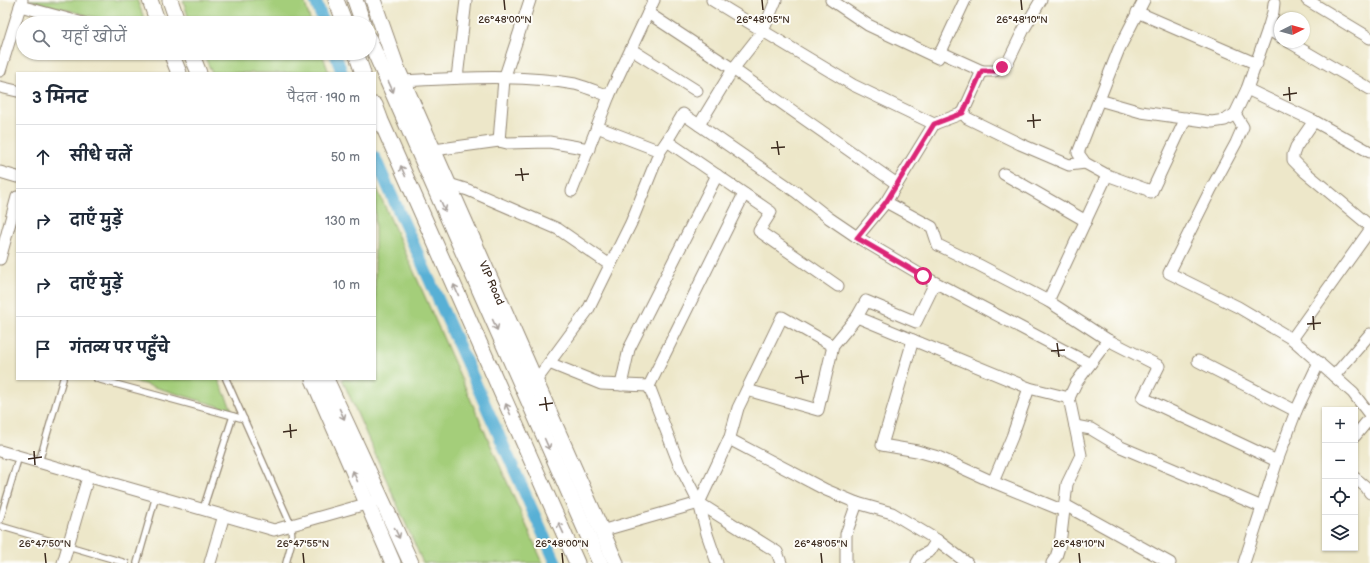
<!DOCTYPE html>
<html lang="hi">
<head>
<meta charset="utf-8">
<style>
	:root { --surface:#fff; --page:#f2f2f3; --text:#1f2937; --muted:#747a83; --line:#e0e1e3 }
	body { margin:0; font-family:"Balsamiq Sans","Playpen Sans Deva",sans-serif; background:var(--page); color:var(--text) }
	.controls { position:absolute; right:12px; bottom:12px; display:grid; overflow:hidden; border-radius:0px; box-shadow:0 1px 3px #0004 }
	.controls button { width:36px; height:36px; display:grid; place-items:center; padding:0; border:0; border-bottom:1px solid var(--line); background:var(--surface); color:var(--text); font:20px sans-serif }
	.compass { position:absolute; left:1274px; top:12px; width:36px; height:36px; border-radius:50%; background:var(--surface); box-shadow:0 1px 3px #0004; rotate:84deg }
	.stop { position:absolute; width:12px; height:12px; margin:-9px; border:3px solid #db2777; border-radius:50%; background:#fff }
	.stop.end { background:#db2777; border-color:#fff; box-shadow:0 1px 4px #0008 }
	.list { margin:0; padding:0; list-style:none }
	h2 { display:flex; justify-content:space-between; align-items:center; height:52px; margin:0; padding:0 16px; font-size:17px }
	h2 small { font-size:13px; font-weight:400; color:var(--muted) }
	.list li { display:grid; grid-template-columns:26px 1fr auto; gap:12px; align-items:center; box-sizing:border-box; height:64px; padding:0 16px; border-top:1px solid var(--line) }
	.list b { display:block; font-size:15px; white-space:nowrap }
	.list em { font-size:13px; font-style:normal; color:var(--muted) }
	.icon { flex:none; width:22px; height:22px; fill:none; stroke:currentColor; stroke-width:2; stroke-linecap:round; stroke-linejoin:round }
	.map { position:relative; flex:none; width:1370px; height:563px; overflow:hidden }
	.search { position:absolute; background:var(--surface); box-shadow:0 1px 3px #0004; left:16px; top:16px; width:360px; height:44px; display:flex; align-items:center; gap:10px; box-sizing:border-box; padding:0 14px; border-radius:22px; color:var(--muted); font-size:15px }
	.panel { position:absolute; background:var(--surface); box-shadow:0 1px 3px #0004; left:16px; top:72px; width:360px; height:308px; border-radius:0px }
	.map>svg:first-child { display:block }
</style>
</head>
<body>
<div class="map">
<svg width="1370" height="563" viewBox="0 0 1370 563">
	<rect width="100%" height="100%" fill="#fdfcf7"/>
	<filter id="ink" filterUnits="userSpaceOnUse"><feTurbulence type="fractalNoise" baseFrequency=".025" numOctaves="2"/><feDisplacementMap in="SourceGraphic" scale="8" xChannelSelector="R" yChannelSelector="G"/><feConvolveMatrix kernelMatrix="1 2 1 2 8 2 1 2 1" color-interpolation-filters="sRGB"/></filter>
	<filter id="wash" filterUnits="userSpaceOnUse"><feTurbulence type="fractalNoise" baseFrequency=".012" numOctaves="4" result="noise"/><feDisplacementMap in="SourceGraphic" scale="16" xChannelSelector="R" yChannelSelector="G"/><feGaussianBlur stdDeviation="0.9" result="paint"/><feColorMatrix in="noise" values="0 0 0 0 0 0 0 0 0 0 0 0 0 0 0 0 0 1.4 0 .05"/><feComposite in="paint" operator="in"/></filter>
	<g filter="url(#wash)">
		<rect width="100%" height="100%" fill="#ede7c9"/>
		<g fill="#a4ce7a" stroke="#707c4c">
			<polygon points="29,0 137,0 146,23 117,23"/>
			<polygon points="183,0 304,0 311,23 190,23"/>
			<polygon points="203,53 322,53 329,73 212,73"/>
			<polygon points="375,184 543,563 423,563 342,379 375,379"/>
			<polygon points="127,379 218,379 232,410"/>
		</g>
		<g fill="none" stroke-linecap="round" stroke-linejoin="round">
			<g stroke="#58b0d5" stroke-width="12">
				<polyline points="315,0 324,23"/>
				<polyline points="335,53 342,73"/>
				<polyline points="375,158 556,563"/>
			</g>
		</g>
	</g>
	<g filter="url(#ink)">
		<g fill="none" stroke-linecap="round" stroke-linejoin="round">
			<defs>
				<g id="lane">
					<polyline points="97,379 244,419"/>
					<polyline points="226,379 291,525 292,541 286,563"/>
					<polyline points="39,462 63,379"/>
					<polyline points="203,509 233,416"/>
					<polyline points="0,520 19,456"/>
					<polyline points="0,526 126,563"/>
					<polyline points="137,563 156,496"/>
				</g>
				<g id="street">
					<polyline points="776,0 763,31 853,85 934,124 886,202 932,227 938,245 979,265 1048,301"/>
					<polyline points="831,0 868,25 938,58 965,0"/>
					<polyline points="1307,0 1370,38"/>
					<polyline points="20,6 83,23"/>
					<polyline points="1137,12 1257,64"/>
					<polyline points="648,13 733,69 897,184"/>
					<polyline points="1268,29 1280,37"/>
					<polyline points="1289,42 1370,89"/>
					<polyline points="632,50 697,91"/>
					<polyline points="940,52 982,71 963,113 967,118 1020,144 1069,165 1085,163"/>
					<polyline points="0,71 22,0"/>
					<polyline points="982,71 995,71 1008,62 1024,29 1041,0"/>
					<polyline points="457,78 466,0"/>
					<path d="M404,81C459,78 520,74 575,84C586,87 598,92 609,96"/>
					<polyline points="0,87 17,91"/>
					<polyline points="1247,89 1314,121 1370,152"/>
					<polyline points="1099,100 1141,112 1212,122 1225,120 1235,114 1247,89 1268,29 1273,12 1274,3"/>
					<polyline points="1235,114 1243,127 1236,143 1210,191 1169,273 1238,307 1292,339 1353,393 1370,415"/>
					<polyline points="1314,121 1296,147 1293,155 1293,160 1305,172 1370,226"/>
					<polyline points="934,124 963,113"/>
					<polyline points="699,125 733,69 763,31 712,0"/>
					<polyline points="499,141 504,79 530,0"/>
					<polyline points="667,141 683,114 796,192 829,218 857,237"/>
					<polyline points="434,150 499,141 507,143 549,142 589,149"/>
					<polyline points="660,151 667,141 771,212 759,231 838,286"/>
					<polyline points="0,172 17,177"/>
					<polyline points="1004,174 1086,221"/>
					<polyline points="1107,175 1148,190 1151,193 1186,118"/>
					<polyline points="449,184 468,190 558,229 610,265"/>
					<polyline points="572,191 597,127"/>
					<polyline points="886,202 857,237 923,276 1090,364"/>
					<polyline points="0,259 17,197"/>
					<polyline points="857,317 866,301 916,322 935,283"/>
					<polyline points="1292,339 1370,230"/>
					<polyline points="913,340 882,445 917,451 938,457 993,482"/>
					<polyline points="1108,340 1159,366 1143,398 1277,461 1244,563"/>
					<polyline points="1198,361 1296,411"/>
					<polyline points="549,363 601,384 649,386"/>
					<polyline points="1334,376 1370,334"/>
					<polyline points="535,382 588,310 631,223 660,151 597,127 609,96 654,0"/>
					<polyline points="621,385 629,349 717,175"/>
					<polyline points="747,390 818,410 833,346 857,317 1029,388"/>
					<polyline points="1075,426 1091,429 1121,447 1262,507"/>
					<polyline points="1355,436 1370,418"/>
					<polyline points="729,439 826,490 857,503 892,513 937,540 967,563"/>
					<polyline points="0,451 274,530 373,502"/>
					<polyline points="1277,461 1296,411 1319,362"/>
					<polyline points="1355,478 1366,487 1370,493"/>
					<polyline points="699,503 777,552 781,563"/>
					<polyline points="1065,505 1170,563"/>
					<polyline points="1064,511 993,482 1012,437 1029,388 1069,398"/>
					<polyline points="601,531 699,503 730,437 738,408 782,317 833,346"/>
					<polyline points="63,563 88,477"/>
					<polyline points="210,563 224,515"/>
					<polyline points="717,563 707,534 699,503 679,464 649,386 744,194"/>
					<polyline points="846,563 846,534 857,503"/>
					<polyline points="917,563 921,556 930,551 937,540"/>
					<polyline points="1052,563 1056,557 1060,544 1067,484 1081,455 1069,398 1076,383 1108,340 1048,301 1107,175 1085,163 1078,153 1119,49 1144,0"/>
				</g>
				<g id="secondary">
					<polyline points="150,0 158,23"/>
					<polyline points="170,0 178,23"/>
					<polyline points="336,0 345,23"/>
					<polyline points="355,0 363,23"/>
					<path id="s1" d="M373,0L397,68L616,563"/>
					<polyline points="369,39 600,563"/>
					<polyline points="171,53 179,73"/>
					<polyline points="191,53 199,73"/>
					<polyline points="356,53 363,73"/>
					<polyline points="375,105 381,121 577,563"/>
					<polyline points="313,379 393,563"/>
					<polyline points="326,379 411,563"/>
				</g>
			</defs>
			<use href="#lane" stroke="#948874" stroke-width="8"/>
			<use href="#street" stroke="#948874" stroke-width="13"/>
			<use href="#secondary" stroke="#948874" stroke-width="17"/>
			<use href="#lane" stroke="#fff" stroke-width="5.5"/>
			<use href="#street" stroke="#fff" stroke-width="11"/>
			<use href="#secondary" stroke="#fff" stroke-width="15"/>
		</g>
		<defs><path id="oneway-shaft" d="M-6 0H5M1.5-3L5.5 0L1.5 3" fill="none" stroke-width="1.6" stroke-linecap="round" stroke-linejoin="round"/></defs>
		<g stroke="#a79f9a">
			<use href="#oneway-shaft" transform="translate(391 87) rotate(65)"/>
			<use href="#oneway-shaft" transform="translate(403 171) rotate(-114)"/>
			<use href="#oneway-shaft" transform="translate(443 206) rotate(66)"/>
			<use href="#oneway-shaft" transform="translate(456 290) rotate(-114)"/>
			<use href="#oneway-shaft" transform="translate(495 325) rotate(66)"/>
			<use href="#oneway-shaft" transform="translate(508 409) rotate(-114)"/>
			<use href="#oneway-shaft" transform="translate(342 414) rotate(65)"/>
			<use href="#oneway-shaft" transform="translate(547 444) rotate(66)"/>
			<use href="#oneway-shaft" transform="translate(355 476) rotate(-114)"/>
			<use href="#oneway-shaft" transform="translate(561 528) rotate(-115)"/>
			<use href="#oneway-shaft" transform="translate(397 533) rotate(65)"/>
		</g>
	</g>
	<g fill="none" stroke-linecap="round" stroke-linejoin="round" filter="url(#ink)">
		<polyline stroke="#db2777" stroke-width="5" points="923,276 857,238 886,202 934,124 963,113 982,71 995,71 1002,67"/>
	</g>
	<path fill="none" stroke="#3b2a1e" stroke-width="1.5" d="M504,0L505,10M762,0L763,10M1021,0L1022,10M1289,87L1290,101M1283,95L1297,93M1033,114L1034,128M1027,121L1041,120M777,141L779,155M771,148L785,147M521,168L523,181M515,175L529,174M1313,316L1314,330M1307,324L1321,323M1057,343L1059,357M1051,351L1065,350M801,370L803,384M795,378L809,376M545,397L547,411M539,405L553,403M290,424L291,438M283,432L297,430M34,451L35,465M28,459L42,457M45,553L46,563M303,553L304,563M562,553L563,563M821,553L822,563M1079,553L1080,563"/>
	<g text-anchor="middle" stroke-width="4" stroke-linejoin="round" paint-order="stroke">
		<g font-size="11" fill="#3b2a1e" stroke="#fdfcf7">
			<text dy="4" stroke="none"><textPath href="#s1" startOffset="307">VIP Road</textPath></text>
		</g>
	</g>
	<g font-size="10" text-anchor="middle" fill="#3b2a1e" stroke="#fdfcf7" stroke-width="4" stroke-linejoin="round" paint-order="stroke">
		<text x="505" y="23">26°48'00"N</text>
		<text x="763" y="23">26°48'05"N</text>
		<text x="1022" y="23">26°48'10"N</text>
		<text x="45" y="547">26°47'50"N</text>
		<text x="303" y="547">26°47'55"N</text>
		<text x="562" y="547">26°48'00"N</text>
		<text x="821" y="547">26°48'05"N</text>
		<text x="1079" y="547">26°48'10"N</text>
	</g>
</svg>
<div class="controls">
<button>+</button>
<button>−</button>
<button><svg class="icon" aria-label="locate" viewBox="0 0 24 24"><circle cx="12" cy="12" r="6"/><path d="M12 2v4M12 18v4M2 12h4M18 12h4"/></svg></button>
<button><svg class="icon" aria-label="layers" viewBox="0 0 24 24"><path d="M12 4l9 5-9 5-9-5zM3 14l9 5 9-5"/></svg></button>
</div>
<svg class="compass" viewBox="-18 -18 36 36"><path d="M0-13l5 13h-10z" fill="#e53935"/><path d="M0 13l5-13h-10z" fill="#747a83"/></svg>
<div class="stop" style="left:923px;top:276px"></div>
<div class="stop end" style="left:1002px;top:67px"></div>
<div class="search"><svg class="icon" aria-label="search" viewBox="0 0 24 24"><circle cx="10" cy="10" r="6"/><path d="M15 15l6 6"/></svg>यहाँ खोजें</div>
<section class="panel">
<h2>3 मिनट<small>पैदल · 190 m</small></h2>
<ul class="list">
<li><svg class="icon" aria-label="ahead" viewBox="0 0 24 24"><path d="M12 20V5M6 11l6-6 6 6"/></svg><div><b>सीधे चलें</b></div><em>50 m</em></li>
<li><svg class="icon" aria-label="right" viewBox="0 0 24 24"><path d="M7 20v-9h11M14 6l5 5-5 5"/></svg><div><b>दाएँ मुड़ें</b></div><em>130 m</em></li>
<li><svg class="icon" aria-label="right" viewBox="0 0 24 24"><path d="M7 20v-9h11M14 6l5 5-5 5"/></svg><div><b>दाएँ मुड़ें</b></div><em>10 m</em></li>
<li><svg class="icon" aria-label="arrive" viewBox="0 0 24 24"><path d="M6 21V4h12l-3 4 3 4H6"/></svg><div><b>गंतव्य पर पहुँचे</b></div></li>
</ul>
</section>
</div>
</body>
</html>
